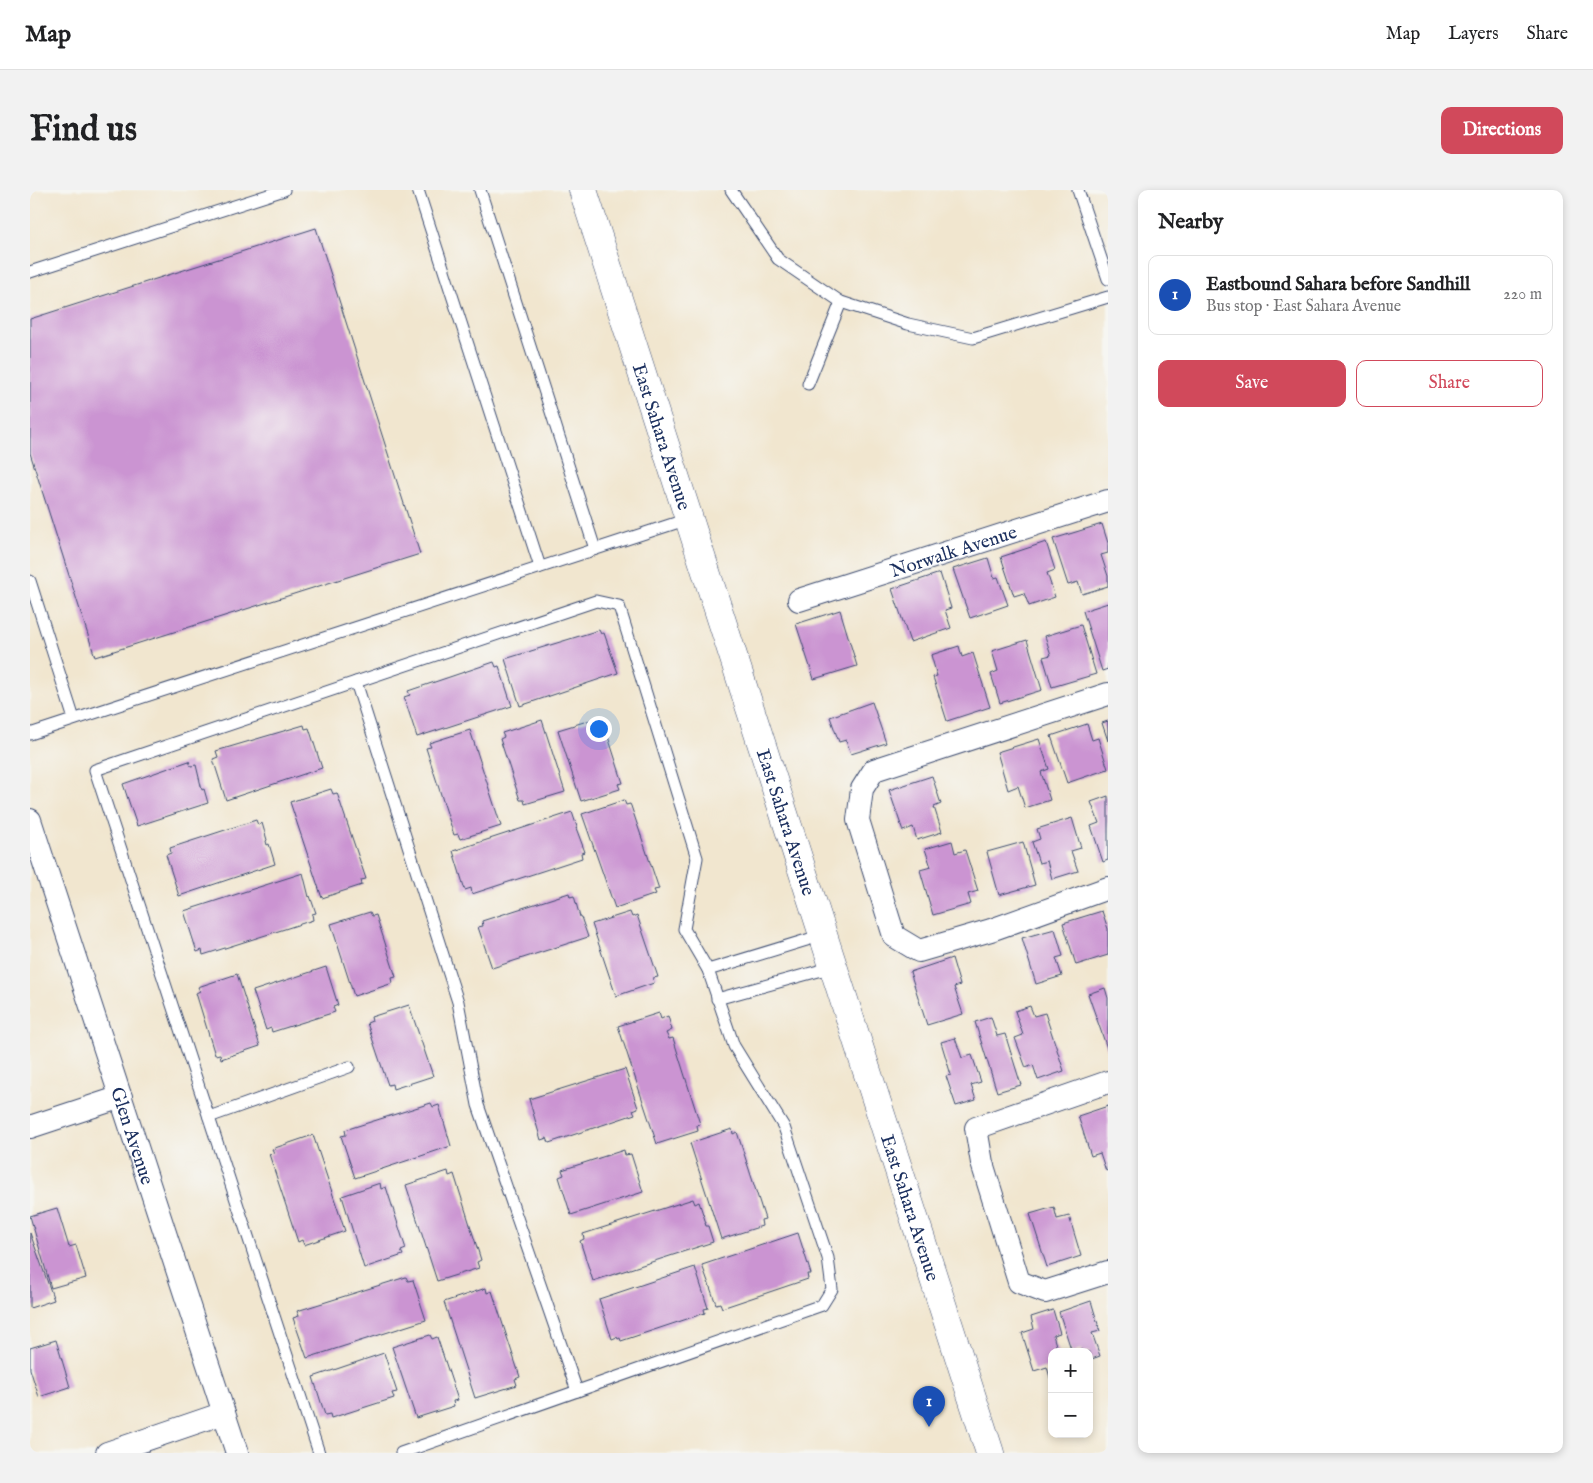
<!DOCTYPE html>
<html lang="en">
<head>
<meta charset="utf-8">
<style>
	:root { --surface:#fff; --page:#f2f2f2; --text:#202124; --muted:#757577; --line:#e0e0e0; --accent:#d1495b }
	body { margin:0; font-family:"IM FELL English",serif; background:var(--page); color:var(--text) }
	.controls { position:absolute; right:15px; bottom:15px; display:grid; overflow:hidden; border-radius:10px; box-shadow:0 2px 8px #0003 }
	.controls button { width:45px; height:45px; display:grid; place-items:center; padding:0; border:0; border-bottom:1px solid var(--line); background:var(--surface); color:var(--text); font:25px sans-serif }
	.you { position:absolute; left:568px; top:538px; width:18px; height:18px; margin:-12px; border:4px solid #fff; border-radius:50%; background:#1a73e8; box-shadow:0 0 0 8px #1a73e833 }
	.badge { display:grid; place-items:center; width:32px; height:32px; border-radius:50%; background:var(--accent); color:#fff; font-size:16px; font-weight:700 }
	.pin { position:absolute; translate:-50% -41px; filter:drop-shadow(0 1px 2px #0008) }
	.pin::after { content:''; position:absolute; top:26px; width:18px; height:15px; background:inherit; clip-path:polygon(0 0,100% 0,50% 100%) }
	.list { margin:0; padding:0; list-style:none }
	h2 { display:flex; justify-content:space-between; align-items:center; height:65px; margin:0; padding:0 20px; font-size:21px }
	h2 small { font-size:16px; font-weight:400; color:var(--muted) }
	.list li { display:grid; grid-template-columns:32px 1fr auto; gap:15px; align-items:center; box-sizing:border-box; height:80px; margin:0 10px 10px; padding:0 10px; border:1px solid var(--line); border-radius:10px }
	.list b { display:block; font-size:19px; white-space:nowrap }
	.list p { margin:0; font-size:16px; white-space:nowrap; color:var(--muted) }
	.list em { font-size:16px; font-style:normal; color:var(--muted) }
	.actions { display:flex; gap:10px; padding:15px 20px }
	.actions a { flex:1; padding:11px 0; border:1px solid var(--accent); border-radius:10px; text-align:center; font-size:18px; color:var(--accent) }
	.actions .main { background:var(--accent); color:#fff }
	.map { position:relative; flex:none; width:1078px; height:1263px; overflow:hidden; border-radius:10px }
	header { display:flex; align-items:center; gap:30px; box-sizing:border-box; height:70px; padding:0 25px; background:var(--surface); border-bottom:1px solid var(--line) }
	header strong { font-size:24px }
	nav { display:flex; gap:28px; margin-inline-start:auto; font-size:18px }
	.intro { display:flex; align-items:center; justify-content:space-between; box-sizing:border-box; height:120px; padding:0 30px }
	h1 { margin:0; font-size:35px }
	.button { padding:12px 22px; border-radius:10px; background:var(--accent); color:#fff; font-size:18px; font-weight:700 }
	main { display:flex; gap:30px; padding:0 30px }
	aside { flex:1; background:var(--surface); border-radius:10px; box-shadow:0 2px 8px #0003 }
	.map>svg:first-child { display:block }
</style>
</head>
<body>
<header>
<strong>Map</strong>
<nav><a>Map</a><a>Layers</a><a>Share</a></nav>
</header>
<div class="intro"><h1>Find us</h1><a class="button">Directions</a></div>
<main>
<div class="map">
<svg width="1078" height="1263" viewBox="0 0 1078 1263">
	<rect width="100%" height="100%" fill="#f6f6f2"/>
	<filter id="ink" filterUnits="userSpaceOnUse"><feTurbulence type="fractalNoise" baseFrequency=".02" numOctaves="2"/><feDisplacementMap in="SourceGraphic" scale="10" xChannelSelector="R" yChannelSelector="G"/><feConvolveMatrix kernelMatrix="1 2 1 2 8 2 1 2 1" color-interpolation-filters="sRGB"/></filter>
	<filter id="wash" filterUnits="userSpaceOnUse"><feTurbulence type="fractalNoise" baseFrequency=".0096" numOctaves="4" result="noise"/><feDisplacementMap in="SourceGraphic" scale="20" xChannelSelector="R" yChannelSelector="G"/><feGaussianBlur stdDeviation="1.12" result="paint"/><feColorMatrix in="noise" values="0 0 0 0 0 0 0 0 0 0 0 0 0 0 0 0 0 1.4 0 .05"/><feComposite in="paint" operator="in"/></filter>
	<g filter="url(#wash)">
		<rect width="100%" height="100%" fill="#f1e6cf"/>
		<g id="blocks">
			<g fill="#cb94d2">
				<polygon points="286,38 390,364 65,467 0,263 0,129"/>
				<polygon points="1072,334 1078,353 1078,363 1071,365 1078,386 1078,396 1052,404 1048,392 1038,395 1023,349"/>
				<polygon points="1016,352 1025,380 1017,383 1025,407 999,416 994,403 984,406 971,367"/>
				<polygon points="958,368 964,388 968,387 978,415 940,428 923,379"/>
				<polygon points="910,383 921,418 915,420 921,438 880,452 862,399"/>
				<polygon points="1078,413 1078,479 1072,481 1053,421"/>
				<polygon points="810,420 827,476 784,489 766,434"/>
				<polygon points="1051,435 1066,484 1022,497 1013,467 1021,465 1015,446"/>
				<polygon points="569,440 571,444 574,443 588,483 490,516 475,469"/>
				<polygon points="997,450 1012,500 970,513 961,484 968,481 962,461"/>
				<polygon points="929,456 932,467 943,463 960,517 917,531 903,487 907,486 901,465"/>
				<polygon points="464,472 466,477 469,476 482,516 387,547 374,507 380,505 378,501"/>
				<polygon points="842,512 856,553 821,564 816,550 809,552 800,527"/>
				<polygon points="567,528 568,532 573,531 593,593 588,594 590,599 551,611 528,540"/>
				<polygon points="512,530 535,602 495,614 494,610 490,610 470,549 474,547 472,543"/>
				<polygon points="1078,531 1078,551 1072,533"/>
				<polygon points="1057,534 1062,550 1068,548 1078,579 1037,593 1021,546"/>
				<polygon points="274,535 275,539 279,538 292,578 196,610 183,569 188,567 186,561"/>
				<polygon points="440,540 471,636 430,649 428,644 424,645 396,558 401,557 399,553"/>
				<polygon points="1009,549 1019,579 1011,582 1020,610 995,618 988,596 978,600 967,562"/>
				<polygon points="159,571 161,576 166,575 171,596 172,600 174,599 178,613 107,636 93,594"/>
				<polygon points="902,586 911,614 904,617 912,642 887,650 883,637 873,641 859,600"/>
				<polygon points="301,599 303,604 307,603 336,689 331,690 332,695 292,708 260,612"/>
				<polygon points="1078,606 1078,670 1073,672 1061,636 1069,633 1061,612"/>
				<polygon points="594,610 596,615 600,614 601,616 629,699 624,700 626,704 585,718 552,624"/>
				<polygon points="542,622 547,637 546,638 555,662 551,663 552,668 442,704 441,698 435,700 423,661"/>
				<polygon points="1042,628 1051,658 1041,661 1048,681 1022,689 1017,671 1009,673 1002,652 1010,649 1007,639"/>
				<polygon points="226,630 228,635 232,633 237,650 236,651 237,655 239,654 245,674 149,706 136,665 141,663 140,658"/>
				<polygon points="922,651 925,663 935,660 948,701 938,704 941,714 903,725 890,680 901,677 895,659"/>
				<polygon points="993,652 1005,695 969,705 957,662"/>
				<polygon points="273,683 279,707 280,706 286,723 282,724 283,730 173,765 172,760 167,762 154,721"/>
				<polygon points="539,703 540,707 544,706 550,727 551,727 558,747 462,778 448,737 453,736 452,731"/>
				<polygon points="1072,721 1078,739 1078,765 1046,775 1033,733"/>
				<polygon points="340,722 342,726 346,725 366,787 362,788 363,793 324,806 301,734"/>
				<polygon points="600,722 602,727 607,725 628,787 623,788 624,793 586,806 562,734"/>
				<polygon points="1025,739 1033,766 1026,768 1032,786 1006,794 992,748"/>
				<polygon points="922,768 930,795 924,797 933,824 897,835 880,782"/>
				<polygon points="296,777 308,815 303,817 305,822 242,842 241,838 236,840 223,801"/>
				<polygon points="207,784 230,856 191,869 190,864 185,865 166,803 170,801 168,797"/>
				<polygon points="1075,798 1078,808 1078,861 1058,804"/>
				<polygon points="379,815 403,886 363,899 362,894 358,895 337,833 342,831 341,827"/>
				<polygon points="1000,816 1004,826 1015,823 1034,881 1008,890 1003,875 996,878 985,848 993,845 985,821"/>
				<polygon points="629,823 631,829 638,826 642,840 636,843 639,849 643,848 670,934 667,935 668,941 627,954 588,836"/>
				<polygon points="961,827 967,846 975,844 991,895 967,902 945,832"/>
				<polygon points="925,848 932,868 942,865 951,892 941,895 946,910 926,916 916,886 921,885 911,852"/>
				<polygon points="595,879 608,918 603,920 605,924 519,953 517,948 511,950 499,909"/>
				<polygon points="401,913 403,917 409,915 421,956 325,988 311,946 316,945 315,940"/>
				<polygon points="1078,916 1078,980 1076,981 1070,963 1061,966 1048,926"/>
				<polygon points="702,939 703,944 707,942 735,1029 731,1030 732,1036 691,1049 660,953"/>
				<polygon points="283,945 315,1041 274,1055 272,1050 268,1052 239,964 244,963 242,959"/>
				<polygon points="594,960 595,965 601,964 613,1002 541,1025 529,987 534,985 532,980"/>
				<polygon points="418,981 419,986 424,984 451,1070 447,1072 449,1078 407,1091 376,995"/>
				<polygon points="350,993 351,999 356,997 376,1059 371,1061 373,1065 334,1078 312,1006"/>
				<polygon points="663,1009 665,1014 669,1012 676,1033 675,1033 676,1036 678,1036 683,1052 563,1091 550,1051 554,1049 553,1044"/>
				<polygon points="1024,1017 1027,1029 1039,1026 1051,1066 1017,1077 1000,1024"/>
				<polygon points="27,1018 39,1057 46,1055 56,1088 21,1098 0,1026"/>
				<polygon points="0,1043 24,1110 0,1118"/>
				<polygon points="768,1043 781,1084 777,1084 778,1089 692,1118 690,1113 686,1114 672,1075"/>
				<polygon points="665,1077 678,1118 674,1119 675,1123 591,1151 590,1148 588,1149 587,1147 582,1149 569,1109"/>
				<polygon points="376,1087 378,1091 383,1090 396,1130 277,1168 263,1128 269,1126 267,1121"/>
				<polygon points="456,1098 457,1103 462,1101 490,1187 485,1189 487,1195 445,1208 414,1112"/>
				<polygon points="1061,1111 1070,1141 1062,1143 1070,1166 1059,1170 1059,1162 1052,1162 1051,1159 1042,1162 1029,1122"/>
				<polygon points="1023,1120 1030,1143 1023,1145 1028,1162 1022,1162 1021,1191 1017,1177 1004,1181 992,1143 1004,1139 1001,1127"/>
				<polygon points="400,1145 402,1149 407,1147 428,1210 423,1211 424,1216 386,1228 362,1157"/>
				<polygon points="26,1150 40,1197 9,1207 0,1179 0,1158"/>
				<polygon points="354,1163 367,1202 362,1203 364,1208 301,1228 300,1224 295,1225 283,1187"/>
			</g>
		</g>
	</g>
	<g filter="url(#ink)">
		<use href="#blocks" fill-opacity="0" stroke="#3b4a6f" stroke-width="1"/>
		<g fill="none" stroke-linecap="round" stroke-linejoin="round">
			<defs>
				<g id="lane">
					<polyline points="388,0 510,377"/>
					<polyline points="450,0 565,359"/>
					<polyline points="701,0 748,69 811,112 878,134 943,148 1078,107"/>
					<polyline points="1048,0 1078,89"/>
					<polyline points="0,82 254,0"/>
					<polyline points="778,194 811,112"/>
					<polyline points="0,391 44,529"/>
					<polyline points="326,492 428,812 448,915 547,1201"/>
					<polyline points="0,544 658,329"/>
					<polyline points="678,780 793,745"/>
					<polyline points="687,809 803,777"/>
					<polyline points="179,927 319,877"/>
					<polyline points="289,1263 65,580 566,411 589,416 667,668 654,739 678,780 704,856 754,937 798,1068 802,1099 792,1115 371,1263"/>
				</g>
				<g id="street">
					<path id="s1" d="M769,410L1078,311"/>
					<polyline points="1078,504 844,580 832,599 828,630 864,746 889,761 961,740 1078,698"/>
					<path id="s2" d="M0,630L207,1263"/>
					<polyline points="1078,892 946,938 952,973 989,1092 1015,1102 1078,1082"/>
					<polyline points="0,937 91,907"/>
					<polyline points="77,1263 194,1223"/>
				</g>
				<g id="primary">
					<path id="s3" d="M553,0L960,1263"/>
				</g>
			</defs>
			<use href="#lane" stroke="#3b4a6f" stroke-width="13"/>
			<use href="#street" stroke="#3b4a6f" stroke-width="24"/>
			<use href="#primary" stroke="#3b4a6f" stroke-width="29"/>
			<use href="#lane" stroke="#fff" stroke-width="11"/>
			<use href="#street" stroke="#fff" stroke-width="22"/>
			<use href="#primary" stroke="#fff" stroke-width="28"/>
		</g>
	</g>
	<g text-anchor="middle" stroke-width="4" stroke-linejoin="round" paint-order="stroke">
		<g font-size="19" fill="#1b2f5e" stroke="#f6f6f2">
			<text dy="7" stroke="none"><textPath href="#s3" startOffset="259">East Sahara Avenue</textPath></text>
			<text dy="7" stroke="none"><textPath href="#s1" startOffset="162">Norwalk Avenue</textPath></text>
			<text dy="7" stroke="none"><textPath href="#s3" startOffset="664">East Sahara Avenue</textPath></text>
			<text dy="7" stroke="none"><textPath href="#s2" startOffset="332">Glen Avenue</textPath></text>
			<text dy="7" stroke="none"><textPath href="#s3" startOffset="1069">East Sahara Avenue</textPath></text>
		</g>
	</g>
</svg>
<div class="controls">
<button>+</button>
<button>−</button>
</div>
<div class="you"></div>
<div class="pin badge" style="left:899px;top:1237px;background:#1a4fb4">1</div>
</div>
<aside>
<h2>Nearby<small></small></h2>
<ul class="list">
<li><span class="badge" style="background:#1a4fb4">1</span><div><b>Eastbound Sahara before Sandhill</b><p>Bus stop · East Sahara Avenue</p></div><em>220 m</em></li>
</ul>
<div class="actions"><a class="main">Save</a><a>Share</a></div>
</aside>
</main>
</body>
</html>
